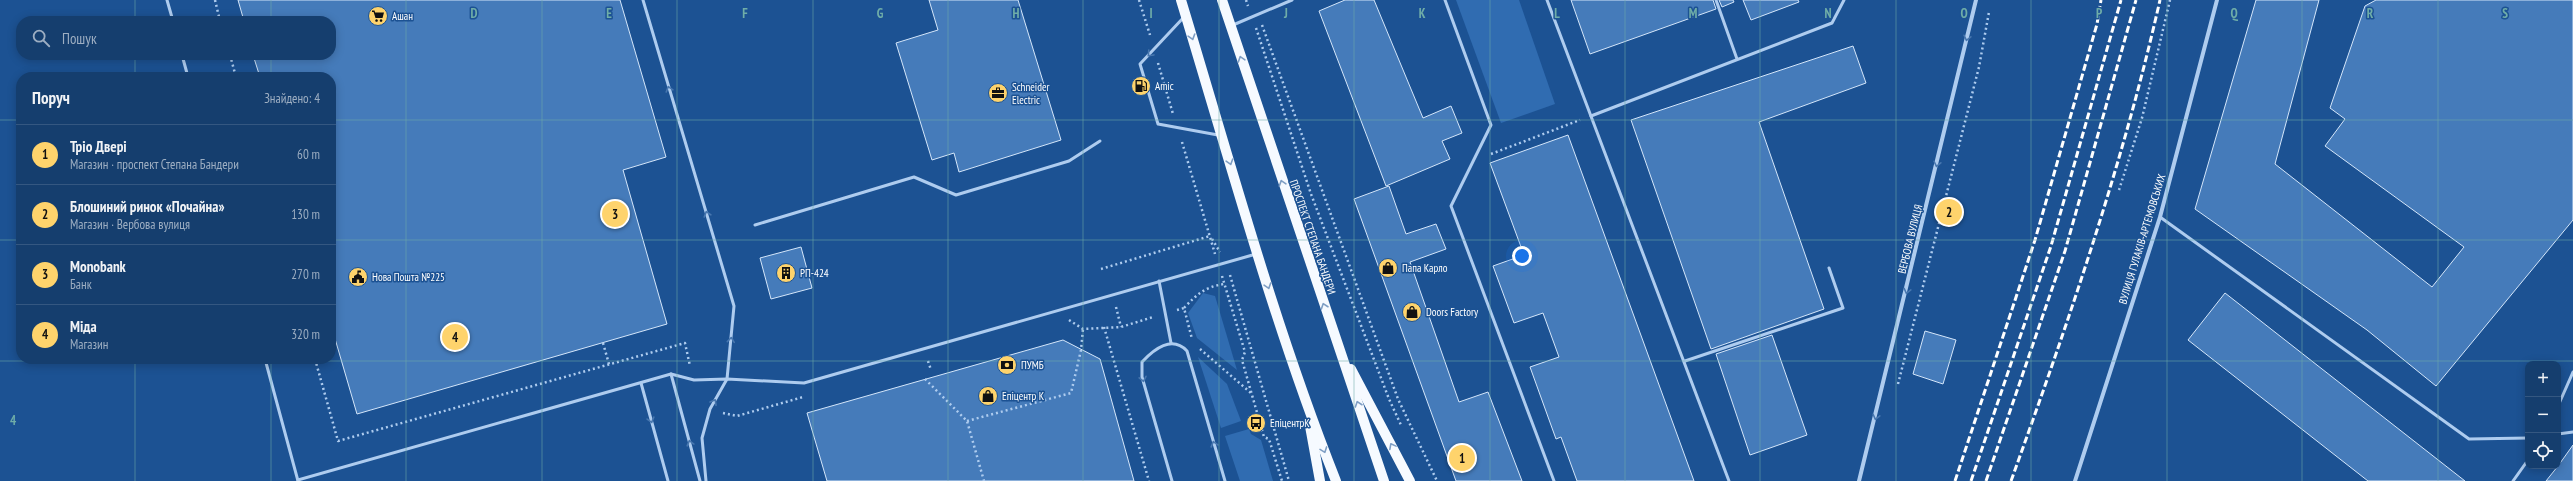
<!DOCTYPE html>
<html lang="uk">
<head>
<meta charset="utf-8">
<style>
	:root { --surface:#153e6e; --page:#1e4573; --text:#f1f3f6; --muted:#9daec2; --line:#345781; --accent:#fed36c }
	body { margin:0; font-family:"PT Sans Narrow",sans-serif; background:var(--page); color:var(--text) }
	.controls { position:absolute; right:12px; bottom:12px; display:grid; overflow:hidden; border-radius:8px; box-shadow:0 2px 10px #0003 }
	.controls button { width:36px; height:36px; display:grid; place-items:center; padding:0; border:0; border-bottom:1px solid var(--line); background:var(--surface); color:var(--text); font:20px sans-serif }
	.you { position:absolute; left:1522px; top:256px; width:14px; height:14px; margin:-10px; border:3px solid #fff; border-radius:50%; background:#1a73e8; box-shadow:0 0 0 6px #1a73e833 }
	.badge { display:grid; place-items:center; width:26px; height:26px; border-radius:50%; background:var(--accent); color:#111; font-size:13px; font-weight:700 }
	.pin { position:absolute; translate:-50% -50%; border:2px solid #fff; box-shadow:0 1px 4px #0006 }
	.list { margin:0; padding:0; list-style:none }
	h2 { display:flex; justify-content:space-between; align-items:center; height:52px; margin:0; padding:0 16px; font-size:17px }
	h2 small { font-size:13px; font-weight:400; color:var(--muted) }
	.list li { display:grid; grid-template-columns:26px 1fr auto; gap:12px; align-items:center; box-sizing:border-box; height:60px; padding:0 16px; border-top:1px solid var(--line) }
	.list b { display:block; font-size:15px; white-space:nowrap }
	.list p { margin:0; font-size:13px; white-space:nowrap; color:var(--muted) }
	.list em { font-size:13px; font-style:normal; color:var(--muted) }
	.icon { flex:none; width:22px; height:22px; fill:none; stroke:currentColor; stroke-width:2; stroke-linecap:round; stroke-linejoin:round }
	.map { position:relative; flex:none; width:2573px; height:481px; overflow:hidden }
	.search { position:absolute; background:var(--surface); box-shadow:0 2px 10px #0003; left:16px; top:16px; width:320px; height:44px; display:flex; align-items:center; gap:10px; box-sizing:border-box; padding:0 14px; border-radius:16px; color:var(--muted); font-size:15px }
	.panel { position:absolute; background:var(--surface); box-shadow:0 2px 10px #0003; left:16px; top:72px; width:320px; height:292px; border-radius:16px }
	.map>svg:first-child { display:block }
</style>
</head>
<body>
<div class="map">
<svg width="2573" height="481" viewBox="0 0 2573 481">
	<rect width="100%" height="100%" fill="#1c5293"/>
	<g fill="#306cb1">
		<polygon points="1456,0 1519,0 1555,104 1501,123"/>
		<polygon points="1203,293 1215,296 1237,370 1197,338 1188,313"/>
		<polygon points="1198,357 1227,384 1241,421 1221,428"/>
		<polygon points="1249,429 1251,434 1261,440 1273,481 1240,481 1225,436"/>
	</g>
	<g fill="#457bba" stroke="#d4e6fa">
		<polygon points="238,0 620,0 666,157 623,170 667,324 357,414 331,325 331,77 260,77 253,55 331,55 331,21 244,21"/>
		<polygon points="929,0 1018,0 1061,140 959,172 954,153 932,160 896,43 938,30"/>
		<polygon points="1345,0 1374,0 1423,118 1451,106 1462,133 1442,141 1450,159 1386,186 1319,11"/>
		<polygon points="1571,0 1713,0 1716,9 1590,54"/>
		<polygon points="1719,0 1733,0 1734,2 1722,7"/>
		<polygon points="1743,0 1798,0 1799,2 1751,20"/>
		<polygon points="2256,0 2319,0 2275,164 2432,287 2464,247 2325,146 2345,119 2330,108 2365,6 2376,0 2573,0 2573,220 2436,386 2367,330 2195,209"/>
		<polygon points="1853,46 1866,83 1759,122 1824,309 1711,349 1631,120"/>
		<polygon points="1568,135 1694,481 1577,481 1561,437 1556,439 1530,367 1559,357 1543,313 1514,323 1493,266 1524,255 1490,163"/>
		<polygon points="1389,186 1406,234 1436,224 1446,249 1410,262 1459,402 1488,392 1522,481 1456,481 1354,199"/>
		<polygon points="801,247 812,288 771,299 760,258"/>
		<polygon points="2225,293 2465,481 2368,481 2188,340"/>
		<polygon points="1925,331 1956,340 1943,384 1913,374"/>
		<polygon points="1772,335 1807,435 1750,455 1716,354"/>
		<polygon points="1063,340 1100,359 1134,481 827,481 807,413"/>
		<polygon points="2573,445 2573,481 2546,481 2558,466"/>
	</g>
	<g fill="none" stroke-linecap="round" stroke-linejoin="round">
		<g stroke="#aeccef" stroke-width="2.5" stroke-dasharray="2 3" stroke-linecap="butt">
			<polyline points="215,0 220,21"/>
			<polyline points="1139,0 1150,35"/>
			<polyline points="1246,0 1248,6"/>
			<polyline points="1262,25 1398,399 1437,481"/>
			<polyline points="1256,28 1311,194 1389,399 1401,425"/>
			<polyline points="230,55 236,77"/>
			<polyline points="1158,63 1173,114"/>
			<polyline points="1182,142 1215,254"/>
			<polyline points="1491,154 1580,120"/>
			<polyline points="2119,190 2142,118 2170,0"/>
			<polyline points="1212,239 1220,252"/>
			<polyline points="1101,269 1210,236"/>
			<polyline points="1230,275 1289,481"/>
			<polyline points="1222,276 1245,352 1242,360 1264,437 1269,439 1282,481"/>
			<polyline points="1116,307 1121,327"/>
			<path d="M1184,308C1197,294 1205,287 1224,284"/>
			<polyline points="1177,310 1184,308 1192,339"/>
			<polyline points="1069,320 1083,329 1121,327 1153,317"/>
			<polyline points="1104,327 1149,481"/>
			<polyline points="603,343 609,364"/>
			<polyline points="1200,349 1251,393"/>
			<polyline points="315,359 338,441 685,343 690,366"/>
			<polyline points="928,361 931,370"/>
			<polyline points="925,379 967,421 984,481"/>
			<polyline points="1898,384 1979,67 1989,12"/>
			<polyline points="723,413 737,416 803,397"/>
			<polyline points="967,421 1071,393 1081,350 1083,329"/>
		</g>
		<g stroke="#aeccef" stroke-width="3">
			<polyline points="167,0 173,21"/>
			<polyline points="643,0 734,306 727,379 710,409 702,438 706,481"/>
			<polyline points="1445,0 1491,125 1451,206 1554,481"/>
			<polyline points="1547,0 1729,481"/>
			<polyline points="1716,0 1737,59"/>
			<polyline points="1184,17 1140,64 1158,124 1218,135"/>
			<polyline points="1233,25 1292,0"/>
			<polyline points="182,55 188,77"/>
			<polyline points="1591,116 1832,23 1844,0"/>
			<polyline points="2160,217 2469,439 2528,438"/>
			<polyline points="755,225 914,177 956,195 1069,161 1100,141"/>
			<polyline points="1159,281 1171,343"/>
			<polyline points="265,359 298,481"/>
			<polyline points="1685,361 1843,308 1829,268"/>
			<polyline points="671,374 700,481"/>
			<polyline points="641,383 668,481"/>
			<polyline points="2558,406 2573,372"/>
			<polyline points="2558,434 2573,432"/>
			<polyline points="298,480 671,374 694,380 727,379 804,383 1256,254"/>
			<path d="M1172,481L1142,377V362C1154,349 1172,335 1187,351L1225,481"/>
			<polyline points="2513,481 2528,460"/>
		</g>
		<g stroke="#aeccef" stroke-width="4">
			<polyline points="1859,481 1976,0"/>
			<polyline points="2075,481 2160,217 2217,0"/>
		</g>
		<g stroke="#f6faff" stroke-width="10">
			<path d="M1181,0C1230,161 1274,325 1336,481"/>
			<polyline points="1222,0 1384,481"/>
			<polyline points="1351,369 1410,481"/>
			<polyline points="1310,426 1320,481"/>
		</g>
		<g stroke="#fff" stroke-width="3" stroke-dasharray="7 3" stroke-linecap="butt">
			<polyline points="1955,481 2035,240 2097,24 2101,0"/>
			<polyline points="1971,481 2051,246 2121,0"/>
			<polyline points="1986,481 2065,251 2136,0"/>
			<path d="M2011,481C2068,323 2123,164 2160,0"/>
		</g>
	</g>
	<defs><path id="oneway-chevron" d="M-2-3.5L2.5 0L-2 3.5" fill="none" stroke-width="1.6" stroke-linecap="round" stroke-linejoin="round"/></defs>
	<g stroke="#7e9ec4">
		<use href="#oneway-chevron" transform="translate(1192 37) rotate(73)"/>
		<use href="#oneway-chevron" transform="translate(1241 59) rotate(-108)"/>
		<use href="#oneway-chevron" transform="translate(1230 162) rotate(73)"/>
		<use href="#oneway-chevron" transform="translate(1282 183) rotate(-108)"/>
		<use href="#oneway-chevron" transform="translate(1268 286) rotate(72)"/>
		<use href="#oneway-chevron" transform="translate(1324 306) rotate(-109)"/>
		<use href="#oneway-chevron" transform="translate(1358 404) rotate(-109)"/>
		<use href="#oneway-chevron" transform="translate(1392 446) rotate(-118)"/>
		<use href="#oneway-chevron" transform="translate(1324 450) rotate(70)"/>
	</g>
	<g stroke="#4877af">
		<use href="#oneway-chevron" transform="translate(1967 38) rotate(103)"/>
		<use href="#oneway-chevron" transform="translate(1150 54) rotate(133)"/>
		<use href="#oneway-chevron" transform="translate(669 89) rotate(-107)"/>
		<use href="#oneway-chevron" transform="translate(1937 164) rotate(103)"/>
		<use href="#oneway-chevron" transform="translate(707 214) rotate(-107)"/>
		<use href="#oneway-chevron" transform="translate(1907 291) rotate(104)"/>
		<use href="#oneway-chevron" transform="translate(731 340) rotate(-84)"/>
		<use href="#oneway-chevron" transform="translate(1143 379) rotate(78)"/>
		<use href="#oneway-chevron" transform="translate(714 402) rotate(-60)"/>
		<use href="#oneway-chevron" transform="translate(1876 417) rotate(104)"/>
		<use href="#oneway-chevron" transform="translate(651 420) rotate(74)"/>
		<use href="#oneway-chevron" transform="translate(690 443) rotate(-105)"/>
		<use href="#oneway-chevron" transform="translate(1214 444) rotate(-106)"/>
	</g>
	<path fill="none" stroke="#6fada8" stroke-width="1" stroke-opacity="0.55" d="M135,0V21M271,0V21M406,0V481M542,0V481M677,0V481M813,0V481M948,0V481M1083,0V481M1219,0V481M1354,0V481M1490,0V481M1625,0V481M1760,0V481M1896,0V481M2031,0V481M2167,0V481M2302,0V481M2438,0V481M135,55V77M271,55V77M0,120H21M331,120H2573M0,240H21M331,240H2573M135,359V481M271,359V481M0,361H2573"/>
	<defs>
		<symbol id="supermarket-disc" viewBox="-11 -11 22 22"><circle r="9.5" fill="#fed36c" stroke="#1c5293"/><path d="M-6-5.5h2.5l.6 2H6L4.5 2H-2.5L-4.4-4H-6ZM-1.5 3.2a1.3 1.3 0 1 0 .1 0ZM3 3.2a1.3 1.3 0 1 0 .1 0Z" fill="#111"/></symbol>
		<symbol id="fuel-disc" viewBox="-11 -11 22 22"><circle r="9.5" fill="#fed36c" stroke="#1c5293"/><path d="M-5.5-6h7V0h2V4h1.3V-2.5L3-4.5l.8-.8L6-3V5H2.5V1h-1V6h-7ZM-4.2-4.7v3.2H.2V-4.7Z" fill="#111"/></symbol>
		<symbol id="office-disc" viewBox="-11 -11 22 22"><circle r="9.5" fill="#fed36c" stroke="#1c5293"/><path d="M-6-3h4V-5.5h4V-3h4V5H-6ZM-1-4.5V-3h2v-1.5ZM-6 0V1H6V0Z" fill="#111"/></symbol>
		<symbol id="shop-disc" viewBox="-11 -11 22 22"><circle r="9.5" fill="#fed36c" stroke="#1c5293"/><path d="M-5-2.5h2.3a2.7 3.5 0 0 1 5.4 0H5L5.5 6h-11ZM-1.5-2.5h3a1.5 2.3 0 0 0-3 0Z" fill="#111"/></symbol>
		<symbol id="building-disc" viewBox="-11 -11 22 22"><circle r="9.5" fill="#fed36c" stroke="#1c5293"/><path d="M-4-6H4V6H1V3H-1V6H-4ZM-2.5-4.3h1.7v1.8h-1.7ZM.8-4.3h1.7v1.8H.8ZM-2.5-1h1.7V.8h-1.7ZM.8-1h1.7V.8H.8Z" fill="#111"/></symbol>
		<symbol id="civic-disc" viewBox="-11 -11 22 22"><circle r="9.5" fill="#fed36c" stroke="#1c5293"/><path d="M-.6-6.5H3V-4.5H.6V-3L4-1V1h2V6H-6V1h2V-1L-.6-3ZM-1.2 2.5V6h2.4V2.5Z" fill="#111"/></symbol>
		<symbol id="bank-disc" viewBox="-11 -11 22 22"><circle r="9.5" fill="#fed36c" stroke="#1c5293"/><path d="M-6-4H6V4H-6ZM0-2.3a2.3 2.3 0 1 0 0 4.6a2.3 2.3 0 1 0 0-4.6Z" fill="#111"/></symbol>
		<symbol id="bus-disc" viewBox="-11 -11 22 22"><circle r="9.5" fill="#fed36c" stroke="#1c5293"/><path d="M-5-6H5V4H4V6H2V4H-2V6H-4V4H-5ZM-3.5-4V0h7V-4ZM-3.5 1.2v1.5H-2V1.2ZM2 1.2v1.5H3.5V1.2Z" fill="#111"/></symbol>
	</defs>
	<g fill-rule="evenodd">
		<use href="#supermarket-disc" x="367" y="5" width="22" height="22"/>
		<use href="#fuel-disc" x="1130" y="75" width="22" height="22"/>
		<use href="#office-disc" x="987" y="82" width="22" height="22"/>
		<use href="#shop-disc" x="1377" y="257" width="22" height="22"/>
		<use href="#building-disc" x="775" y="262" width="22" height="22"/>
		<use href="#civic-disc" x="347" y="266" width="22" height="22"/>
		<use href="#shop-disc" x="1401" y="301" width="22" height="22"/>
		<use href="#bank-disc" x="996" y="354" width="22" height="22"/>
		<use href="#shop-disc" x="977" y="385" width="22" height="22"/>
		<use href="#bus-disc" x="1245" y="412" width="22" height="22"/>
	</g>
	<g text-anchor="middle" stroke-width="3" stroke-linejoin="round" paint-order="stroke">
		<g font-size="11" fill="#fff" stroke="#1c5293" text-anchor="start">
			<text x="392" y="20">Ашан</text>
			<text x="1155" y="90">Amic</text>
			<text x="1012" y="91">Schneider<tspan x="1012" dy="13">Electric</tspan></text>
			<text x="1402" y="272">Папа Карло</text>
			<text x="800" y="277">РП-424</text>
			<text x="372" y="281">Нова Пошта №225</text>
			<text x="1426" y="316">Doors Factory</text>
			<text x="1021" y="369">ПУМБ</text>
			<text x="1002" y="400">Епіцентр К</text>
			<text x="1270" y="427">ЕпіцентрК</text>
		</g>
		<g font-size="11" fill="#fff" stroke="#1c5293">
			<text transform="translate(1313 237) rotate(71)" y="4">ПРОСПЕКТ СТЕПАНА БАНДЕРИ</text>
			<text transform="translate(1910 239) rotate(-76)" y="4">ВЕРБОВА ВУЛИЦЯ</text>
			<text transform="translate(2142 239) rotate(-73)" y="4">ВУЛИЦЯ ГУЛАКІВ-АРТЕМОВСЬКИХ</text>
		</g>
	</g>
	<g font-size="13" text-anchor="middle" font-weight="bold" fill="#6fada8" stroke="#1c5293" stroke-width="3" stroke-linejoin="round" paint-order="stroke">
		<text x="474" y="18">D</text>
		<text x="609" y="18">E</text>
		<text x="745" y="18">F</text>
		<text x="880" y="18">G</text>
		<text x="1016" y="18">H</text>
		<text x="1151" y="18">I</text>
		<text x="1286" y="18">J</text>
		<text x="1422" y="18">K</text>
		<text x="1557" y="18">L</text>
		<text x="1693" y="18">M</text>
		<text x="1828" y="18">N</text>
		<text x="1964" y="18">O</text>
		<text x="2099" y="18">P</text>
		<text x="2234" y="18">Q</text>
		<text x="2370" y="18">R</text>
		<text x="2505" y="18">S</text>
		<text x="13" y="425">4</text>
	</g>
</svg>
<div class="controls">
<button>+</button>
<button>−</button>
<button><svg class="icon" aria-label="locate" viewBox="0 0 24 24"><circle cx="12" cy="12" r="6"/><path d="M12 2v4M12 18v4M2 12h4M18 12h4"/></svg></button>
</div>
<div class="you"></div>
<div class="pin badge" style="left:1462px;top:458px">1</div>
<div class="pin badge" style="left:1949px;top:212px">2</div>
<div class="pin badge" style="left:615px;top:214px">3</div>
<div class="pin badge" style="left:455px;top:337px">4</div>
<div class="search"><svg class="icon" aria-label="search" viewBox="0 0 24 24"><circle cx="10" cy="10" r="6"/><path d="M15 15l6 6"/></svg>Пошук</div>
<section class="panel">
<h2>Поруч<small>Знайдено: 4</small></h2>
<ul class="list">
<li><span class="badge">1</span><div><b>Тріо Двері</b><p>Магазин · проспект Степана Бандери</p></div><em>60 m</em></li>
<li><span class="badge">2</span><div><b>Блошиний ринок «Почайна»</b><p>Магазин · Вербова вулиця</p></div><em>130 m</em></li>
<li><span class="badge">3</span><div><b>Monobank</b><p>Банк</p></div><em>270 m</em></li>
<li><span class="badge">4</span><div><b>Міда</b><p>Магазин</p></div><em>320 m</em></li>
</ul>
</section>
</div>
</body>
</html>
